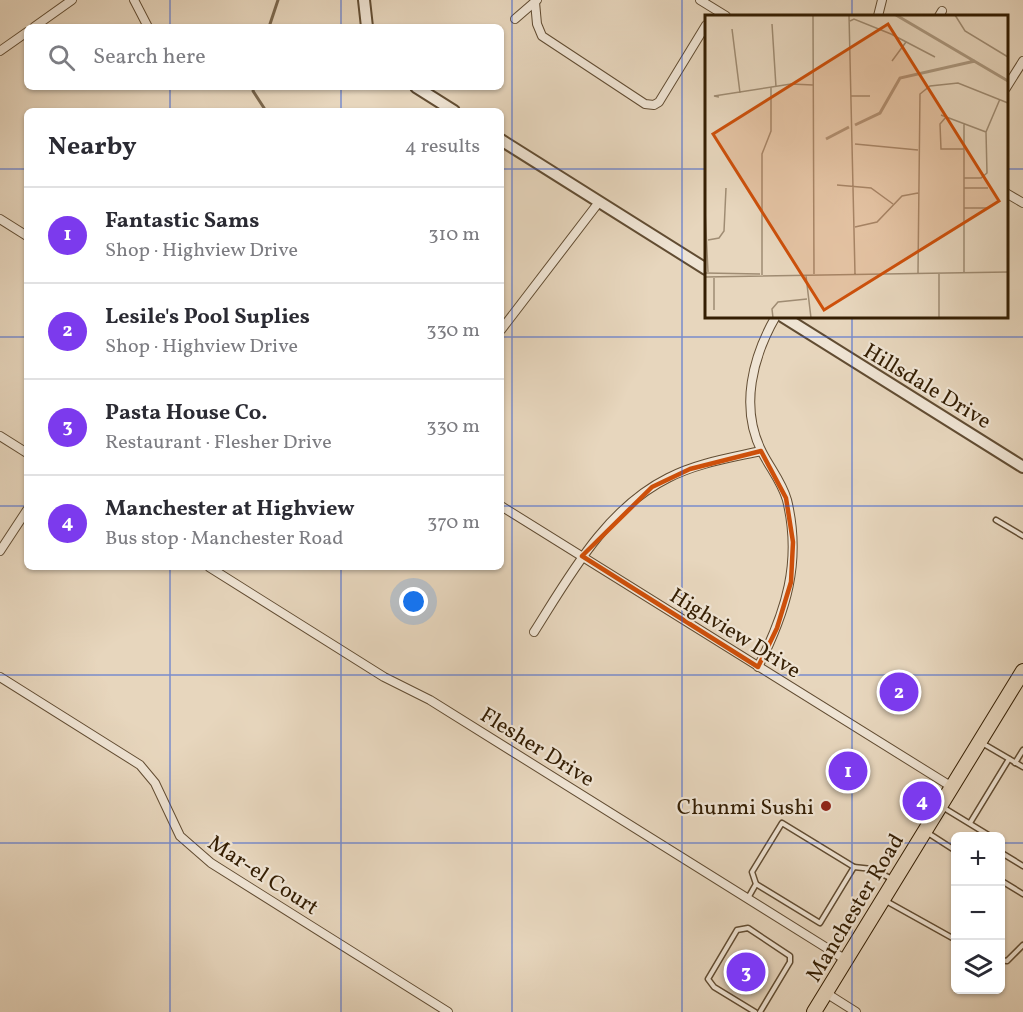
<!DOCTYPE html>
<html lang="en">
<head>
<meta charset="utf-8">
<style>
	:root { --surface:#fff; --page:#f7f7f7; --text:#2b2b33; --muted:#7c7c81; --line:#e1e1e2; --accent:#7c3aed }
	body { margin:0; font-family:Vollkorn,serif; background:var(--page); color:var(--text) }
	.controls { position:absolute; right:18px; bottom:18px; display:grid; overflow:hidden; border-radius:9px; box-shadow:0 2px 4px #0004 }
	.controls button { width:54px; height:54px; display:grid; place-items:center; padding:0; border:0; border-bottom:2px solid var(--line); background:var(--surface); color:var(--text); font:30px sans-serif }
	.you { position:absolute; left:414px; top:602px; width:21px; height:21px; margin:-15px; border:4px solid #fff; border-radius:50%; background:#1a73e8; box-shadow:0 0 0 9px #1a73e833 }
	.badge { display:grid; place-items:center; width:39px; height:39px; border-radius:50%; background:var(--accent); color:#fff; font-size:20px; font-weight:700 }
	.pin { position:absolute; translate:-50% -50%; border:3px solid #fff; box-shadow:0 2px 6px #0006 }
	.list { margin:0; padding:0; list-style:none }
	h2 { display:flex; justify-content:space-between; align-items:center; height:78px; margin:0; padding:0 24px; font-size:26px }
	h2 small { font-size:20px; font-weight:400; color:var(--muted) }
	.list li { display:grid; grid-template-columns:39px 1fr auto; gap:18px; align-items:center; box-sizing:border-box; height:96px; padding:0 24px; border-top:2px solid var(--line) }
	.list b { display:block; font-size:22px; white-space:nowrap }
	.list p { margin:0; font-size:20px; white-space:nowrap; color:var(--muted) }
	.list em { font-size:20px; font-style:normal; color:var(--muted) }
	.icon { flex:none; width:33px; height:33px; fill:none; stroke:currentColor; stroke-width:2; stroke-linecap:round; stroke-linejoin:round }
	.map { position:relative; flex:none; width:1023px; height:1012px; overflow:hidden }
	.search { position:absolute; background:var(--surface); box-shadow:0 2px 4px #0004; left:24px; top:24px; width:480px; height:66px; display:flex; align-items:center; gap:15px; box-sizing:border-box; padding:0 21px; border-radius:9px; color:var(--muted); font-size:22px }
	.panel { position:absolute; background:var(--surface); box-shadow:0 2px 4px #0004; left:24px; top:108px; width:480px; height:462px; border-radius:9px }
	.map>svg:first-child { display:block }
</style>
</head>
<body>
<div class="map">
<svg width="1023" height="1012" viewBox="0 0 1023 1012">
	<rect width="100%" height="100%" fill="#e7d6bd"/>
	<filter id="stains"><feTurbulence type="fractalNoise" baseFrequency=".00333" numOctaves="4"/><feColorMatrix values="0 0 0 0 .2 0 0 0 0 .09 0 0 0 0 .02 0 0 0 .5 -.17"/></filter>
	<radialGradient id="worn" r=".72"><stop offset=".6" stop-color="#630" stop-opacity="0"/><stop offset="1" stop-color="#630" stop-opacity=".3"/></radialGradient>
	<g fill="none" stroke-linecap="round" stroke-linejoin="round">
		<g stroke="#7b674d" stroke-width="3">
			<polyline points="269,27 278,0"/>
			<polyline points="254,87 253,91 266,111"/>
		</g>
		<defs>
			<g id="service">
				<polyline points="996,520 1023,536"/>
				<polyline points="982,743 1023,767"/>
				<polyline points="1015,763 1023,750"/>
				<polyline points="944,808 990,836"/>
				<polyline points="970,823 1009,759"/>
				<polyline points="928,833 956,851"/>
				<polyline points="1000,852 1023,866"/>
				<polyline points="1000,880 1023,894"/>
				<polyline points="756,884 752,872 782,823 854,867"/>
				<polyline points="748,898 756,884 820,923 854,867 872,869 892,879"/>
				<polyline points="886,901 956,940"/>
				<polyline points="1000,960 1007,961 1023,945"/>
				<polyline points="755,1012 714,987 708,979 737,930 748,928 790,956 790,962 760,1012"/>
			</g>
			<g id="minor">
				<polyline points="134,0 148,27"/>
				<polyline points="700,0 726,16"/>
				<polyline points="535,2 537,24 542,36 645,104 654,105 659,102 706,25"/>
				<polyline points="878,16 882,0"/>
				<polyline points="939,16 942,11"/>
				<polyline points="515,19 537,0"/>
				<polyline points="34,27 72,0"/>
				<polyline points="0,51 27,32"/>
				<polyline points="1006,88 1023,61"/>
				<polyline points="1006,193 1023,203"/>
				<polyline points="0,219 27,236"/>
				<polyline points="501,330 599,202"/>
				<polyline points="0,436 27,453"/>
				<polyline points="501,506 952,787"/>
				<polyline points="0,551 27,510"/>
				<polyline points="209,567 384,677 430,700 846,960"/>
				<path d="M534,632C570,575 606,509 668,478C697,463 730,458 761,451"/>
				<path d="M758,667C786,612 802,562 787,500C782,482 770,468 762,452C739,407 753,356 776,316"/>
				<polyline points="0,677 140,765 155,783 180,836 211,863 448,1012"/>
				<polyline points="826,993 856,1012"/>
			</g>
			<g id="tertiary">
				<polyline points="364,0 367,27"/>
				<polyline points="416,87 454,111"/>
				<polyline points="501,140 706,269"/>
				<polyline points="782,316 1023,467"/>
			</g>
			<polyline id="trunk" points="814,1012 1023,671"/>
		</defs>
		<use href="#service" stroke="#614c32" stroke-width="7"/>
		<use href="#minor" stroke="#614c32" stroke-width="10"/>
		<use href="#tertiary" stroke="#614c32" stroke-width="14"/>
		<use href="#trunk" stroke="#341e03" stroke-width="16"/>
		<use href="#service" stroke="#efe4d4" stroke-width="4"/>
		<use href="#minor" stroke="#efe4d4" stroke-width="8"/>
		<use href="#tertiary" stroke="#efe4d4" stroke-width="10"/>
		<use href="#trunk" stroke="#e7d6bd" stroke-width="14"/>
	</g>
	<path fill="none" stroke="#cd500b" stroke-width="4.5" stroke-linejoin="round" d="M761,451L786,498L793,542L791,582L777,628L758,667L582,556L652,487L690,469Z"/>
	<path fill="none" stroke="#1d4ed8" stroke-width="1.5" stroke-opacity="0.55" d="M170,0V27M341,0V27M512,0V1012M682,0V1012M852,0V16M170,87V111M341,87V111M0,169H27M501,169H706M1006,169H1023M852,316V1012M0,337H27M501,337H1023M0,506H27M501,506H1023M170,567V1012M341,567V1012M0,675H1023M0,843H956M1000,843H1023"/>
	<circle fill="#8f2418" stroke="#efe4d4" stroke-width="2" cx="826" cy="806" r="6"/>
	<g text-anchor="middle" stroke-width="4.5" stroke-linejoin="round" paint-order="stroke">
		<g font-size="22" fill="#341e03" stroke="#efe4d4">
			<text transform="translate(928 385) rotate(31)" y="8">Hillsdale Drive</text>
			<text transform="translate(736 632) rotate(32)" y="8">Highview Drive</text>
			<text transform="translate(538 746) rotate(32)" y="8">Flesher Drive</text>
			<text transform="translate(264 874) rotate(33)" y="8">Mar-el Court</text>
			<text transform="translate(854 907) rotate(-59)" y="8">Manchester Road</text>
		</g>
		<g font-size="22" fill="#341e03" stroke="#efe4d4" text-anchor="end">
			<text x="814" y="814">Chunmi Sushi</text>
		</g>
	</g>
	<g transform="translate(705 15)">
		<rect width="303" height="303" fill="#e7d6bd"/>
		<path fill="none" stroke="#aa977e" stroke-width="3" d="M191,0L303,66M150,110L175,98L195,63L270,46M121,124L144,112"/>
		<path fill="none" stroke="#9f8c73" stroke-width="1.5" d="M108,0L109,259M144,0L150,259M250,0L260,16L303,42M145,6L149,4L186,19L230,42M67,9L71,72M27,14L35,78M187,46L201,27M146,81H165M14,82L9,81L86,69L108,70M236,100L281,117M241,102L235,109L236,134H259M150,129L213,135M259,163H276L282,158L281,117L295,84M132,170L166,173L188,189M259,173H283M259,193H284M0,195L3,257M150,212L172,207L197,181L213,178M3,225L14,223L19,216L21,173M0,258L55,259M213,258L215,79L225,71L253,68L303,88M259,258V108M57,260V139L66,116V72M101,261L106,303M0,262L303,257M9,295V263M68,303L67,294L73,287L102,284M234,303V258"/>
		<path fill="#cd500b" fill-opacity="0.15" stroke="#cd500b" stroke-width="3" d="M183,9L294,186L119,295L8,119Z"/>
		<rect width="303" height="303" fill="none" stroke="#341e03" stroke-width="3"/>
	</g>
	<rect width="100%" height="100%" filter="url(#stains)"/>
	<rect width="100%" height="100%" fill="url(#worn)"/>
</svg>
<div class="controls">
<button>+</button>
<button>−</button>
<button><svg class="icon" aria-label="layers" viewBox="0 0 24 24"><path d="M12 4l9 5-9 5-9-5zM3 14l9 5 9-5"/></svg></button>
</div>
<div class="you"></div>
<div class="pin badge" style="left:848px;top:771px">1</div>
<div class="pin badge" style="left:899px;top:692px">2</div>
<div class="pin badge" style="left:746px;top:972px">3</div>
<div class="pin badge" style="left:922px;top:801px">4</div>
<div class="search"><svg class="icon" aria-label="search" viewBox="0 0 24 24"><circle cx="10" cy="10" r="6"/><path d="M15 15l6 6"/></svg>Search here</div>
<section class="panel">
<h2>Nearby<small>4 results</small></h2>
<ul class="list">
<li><span class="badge">1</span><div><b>Fantastic Sams</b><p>Shop · Highview Drive</p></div><em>310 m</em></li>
<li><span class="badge">2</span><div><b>Lesile's Pool Suplies</b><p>Shop · Highview Drive</p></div><em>330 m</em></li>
<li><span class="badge">3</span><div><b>Pasta House Co.</b><p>Restaurant · Flesher Drive</p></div><em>330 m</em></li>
<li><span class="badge">4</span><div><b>Manchester at Highview</b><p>Bus stop · Manchester Road</p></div><em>370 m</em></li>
</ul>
</section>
</div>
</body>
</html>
